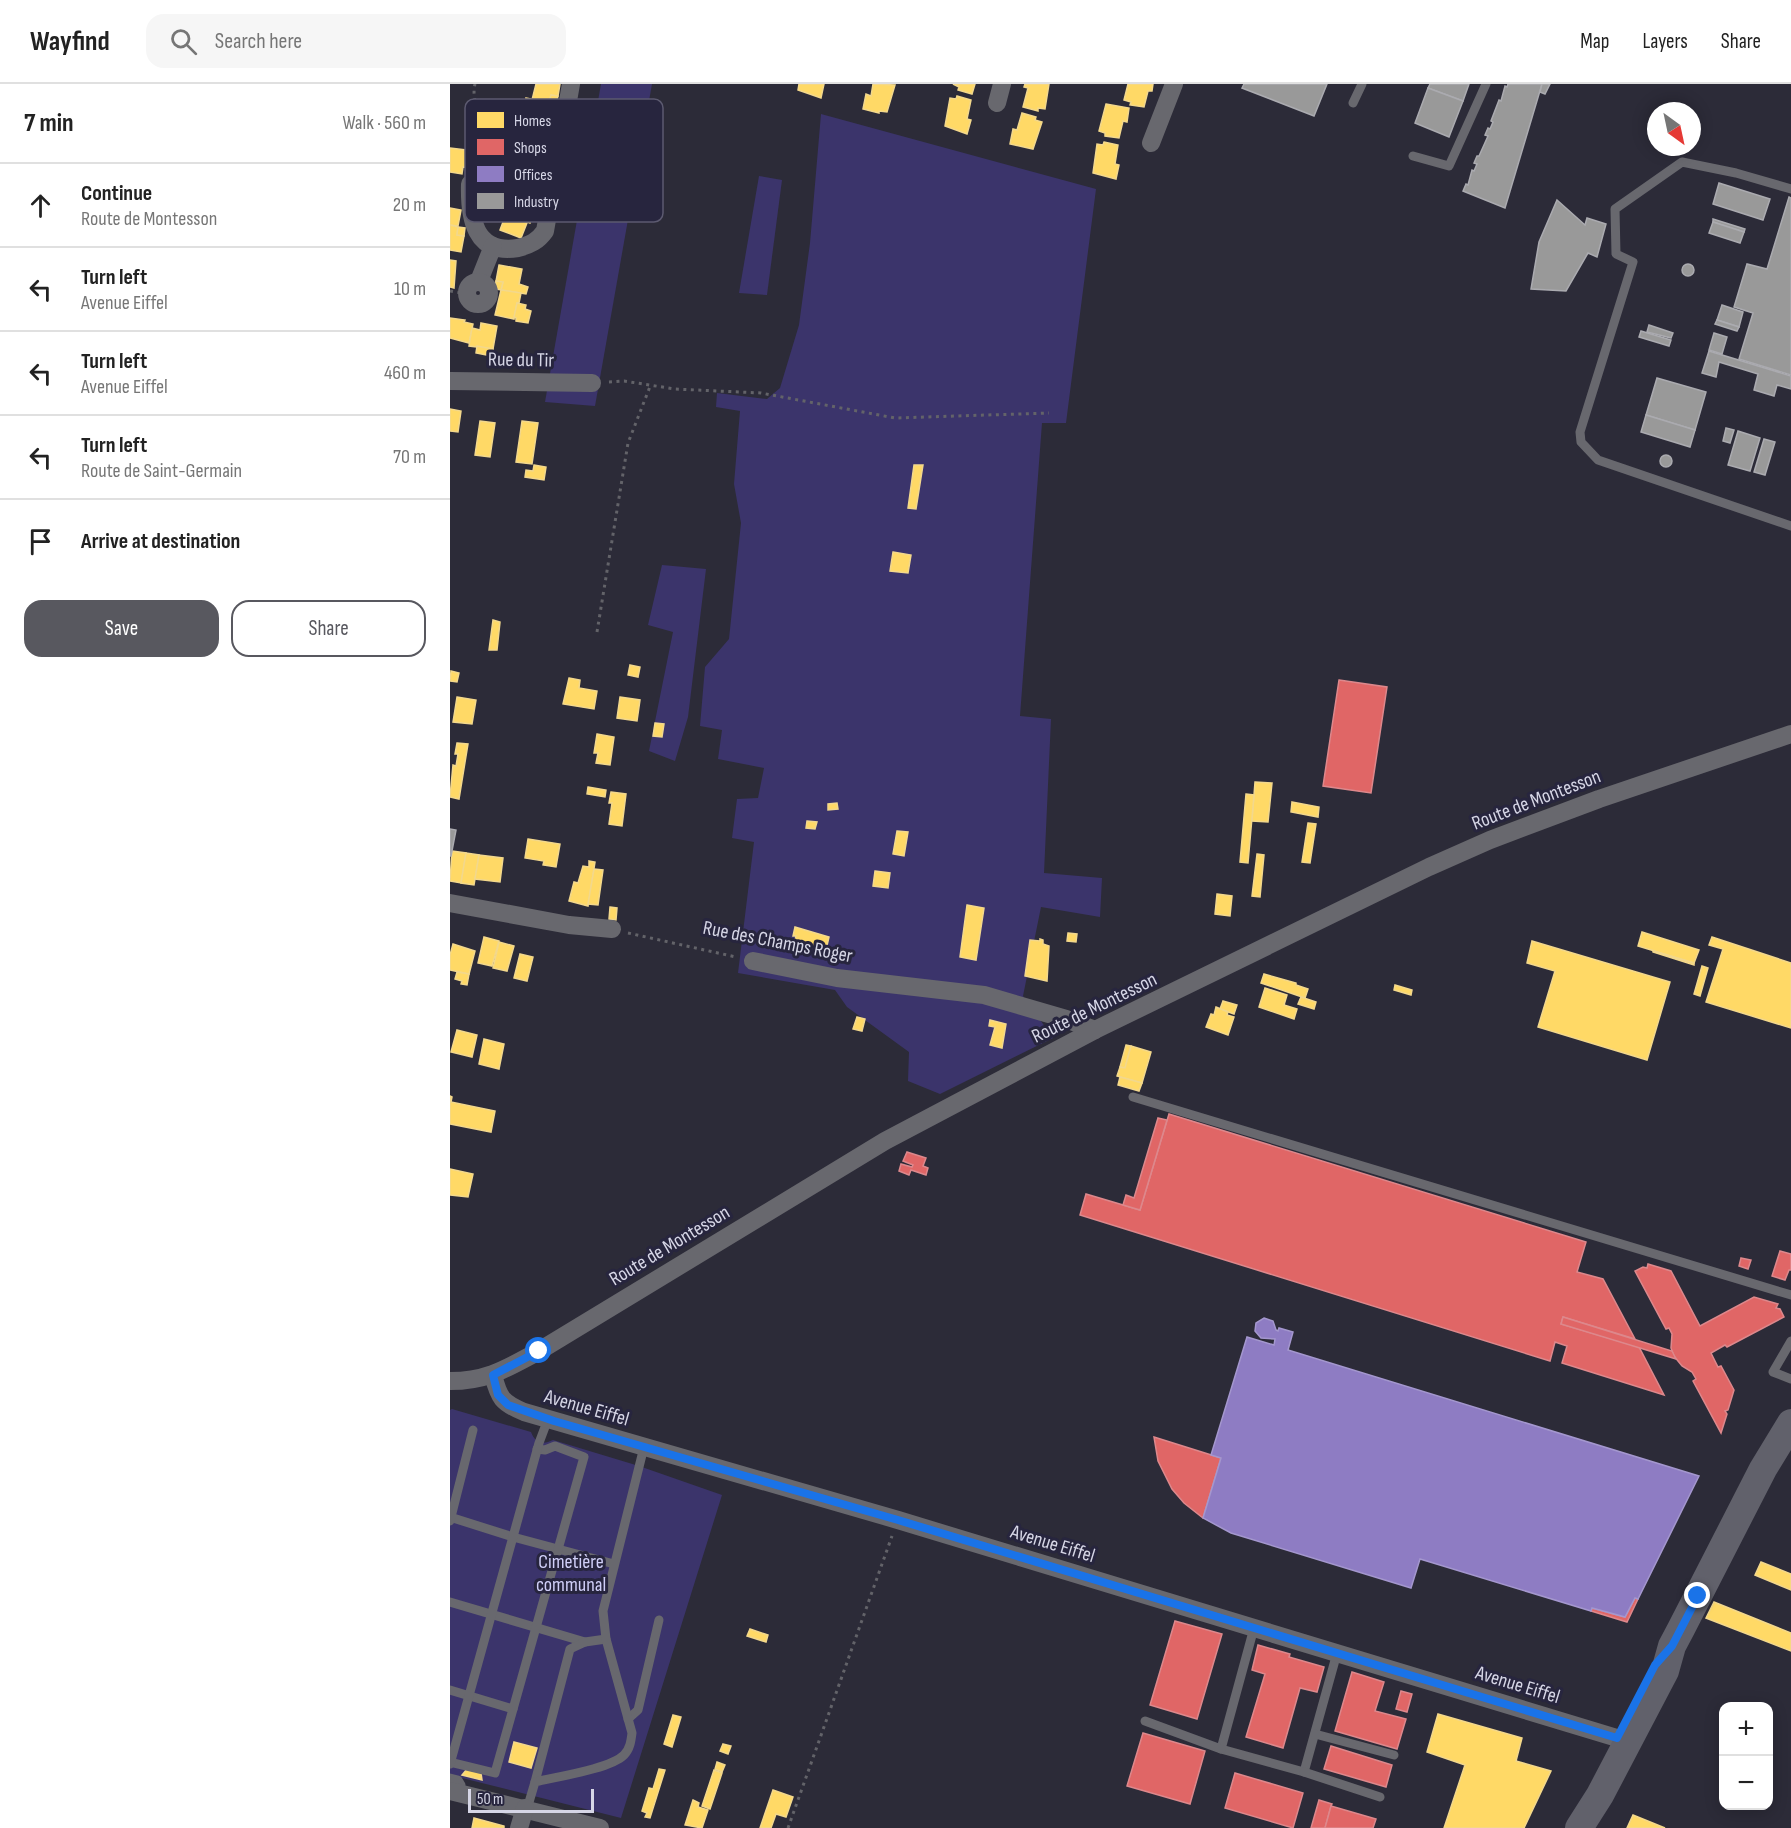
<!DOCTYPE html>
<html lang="en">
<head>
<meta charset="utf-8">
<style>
	:root { --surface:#fff; --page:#f6f6f6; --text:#222; --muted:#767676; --line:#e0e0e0; --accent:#58585f }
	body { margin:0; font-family:"Sofia Sans Condensed",sans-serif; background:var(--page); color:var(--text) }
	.controls { position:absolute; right:18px; bottom:18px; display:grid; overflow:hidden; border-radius:12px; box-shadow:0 3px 15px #0003 }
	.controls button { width:54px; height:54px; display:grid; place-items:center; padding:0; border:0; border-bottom:2px solid var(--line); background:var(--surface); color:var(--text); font:30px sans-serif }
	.compass { position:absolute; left:1197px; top:18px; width:54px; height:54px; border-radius:50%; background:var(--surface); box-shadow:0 3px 15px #0003; rotate:147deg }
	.scale { position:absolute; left:18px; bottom:15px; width:126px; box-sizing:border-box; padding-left:6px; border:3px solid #d6d6e6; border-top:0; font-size:16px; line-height:21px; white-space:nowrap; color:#d6d6e6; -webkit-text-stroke:4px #27253e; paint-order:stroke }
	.stop { position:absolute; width:18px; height:18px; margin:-14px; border:4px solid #1a73e8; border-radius:50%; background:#fff }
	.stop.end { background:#1a73e8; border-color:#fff; box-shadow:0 2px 6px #0008 }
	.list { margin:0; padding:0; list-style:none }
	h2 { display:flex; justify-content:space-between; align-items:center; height:78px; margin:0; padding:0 24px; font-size:26px }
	h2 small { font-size:20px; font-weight:400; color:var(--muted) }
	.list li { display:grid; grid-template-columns:39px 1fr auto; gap:18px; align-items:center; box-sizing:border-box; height:84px; padding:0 24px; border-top:2px solid var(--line) }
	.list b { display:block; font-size:22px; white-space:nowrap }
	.list p { margin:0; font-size:20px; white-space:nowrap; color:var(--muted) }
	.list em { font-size:20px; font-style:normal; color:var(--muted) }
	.actions { display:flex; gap:12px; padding:18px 24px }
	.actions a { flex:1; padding:14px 0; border:2px solid var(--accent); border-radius:18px; text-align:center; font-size:21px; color:var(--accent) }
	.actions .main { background:var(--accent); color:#fff }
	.icon { flex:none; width:33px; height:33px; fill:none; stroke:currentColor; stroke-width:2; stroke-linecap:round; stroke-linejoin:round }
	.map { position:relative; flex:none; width:1341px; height:1744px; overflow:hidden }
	header { display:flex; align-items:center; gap:36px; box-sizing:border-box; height:84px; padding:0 30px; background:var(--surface); border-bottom:2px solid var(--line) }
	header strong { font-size:28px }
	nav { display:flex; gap:33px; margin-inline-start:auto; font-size:21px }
	.search { width:420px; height:54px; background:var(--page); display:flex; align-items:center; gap:15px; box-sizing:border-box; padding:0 21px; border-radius:18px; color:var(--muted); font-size:22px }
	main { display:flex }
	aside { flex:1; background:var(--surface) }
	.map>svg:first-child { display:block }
</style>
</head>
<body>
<header>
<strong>Wayfind</strong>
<div class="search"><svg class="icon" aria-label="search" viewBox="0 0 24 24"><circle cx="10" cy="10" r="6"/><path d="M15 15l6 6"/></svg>Search here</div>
<nav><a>Map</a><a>Layers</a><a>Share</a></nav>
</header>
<main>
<aside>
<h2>7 min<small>Walk · 560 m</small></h2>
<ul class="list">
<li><svg class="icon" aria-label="ahead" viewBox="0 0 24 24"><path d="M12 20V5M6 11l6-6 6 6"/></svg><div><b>Continue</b><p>Route de Montesson</p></div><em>20 m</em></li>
<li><svg class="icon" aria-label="left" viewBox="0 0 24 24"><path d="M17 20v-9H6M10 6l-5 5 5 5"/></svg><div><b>Turn left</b><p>Avenue Eiffel</p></div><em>10 m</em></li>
<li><svg class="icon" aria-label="left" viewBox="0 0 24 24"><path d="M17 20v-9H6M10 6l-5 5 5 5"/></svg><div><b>Turn left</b><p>Avenue Eiffel</p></div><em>460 m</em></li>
<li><svg class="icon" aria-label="left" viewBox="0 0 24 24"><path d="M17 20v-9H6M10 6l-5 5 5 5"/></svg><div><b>Turn left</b><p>Route de Saint-Germain</p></div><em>70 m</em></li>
<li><svg class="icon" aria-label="arrive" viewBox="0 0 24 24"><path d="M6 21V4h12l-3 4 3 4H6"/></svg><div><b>Arrive at destination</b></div></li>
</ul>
<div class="actions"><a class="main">Save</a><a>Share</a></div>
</aside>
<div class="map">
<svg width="1341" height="1744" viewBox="0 0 1341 1744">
	<rect width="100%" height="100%" fill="#2c2b38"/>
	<g fill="#3b346b">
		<polygon points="151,0 202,0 145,322 95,318"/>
		<polygon points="371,30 646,105 616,339 592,339 570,632 601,635 594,789 652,794 650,833 591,823 573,912 603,954 490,1010 458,997 459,968 397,923 385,906 288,889 304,758 282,754 287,715 308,714 314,684 268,675 272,646 250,642 255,583 279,555 291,439 284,400 290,327 266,323 267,309 317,315 330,304 349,241 360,159"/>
		<polygon points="309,92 332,96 317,211 289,209"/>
		<polygon points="212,481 256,485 238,633 225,677 199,667 223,548 198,541"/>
		<path d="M2,1325L81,1348C85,1359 93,1361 103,1356L189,1382L272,1411L171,1734L0,1691V1326Z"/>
	</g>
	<g fill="#ffd966" stroke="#f3d88c" stroke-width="1.5">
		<polygon points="86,0 110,0 108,12 101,11 99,19 82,16"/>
		<polygon points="349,0 374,0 371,14 348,6"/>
		<polygon points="423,0 445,1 437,28 429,27 429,29 413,25 416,10 421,12"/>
		<polygon points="503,0 525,0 522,10 508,6 509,3"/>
		<polygon points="575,0 599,0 595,25 588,24 588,27 573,23 578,4 574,3"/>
		<polygon points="678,0 703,0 702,7 698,7 694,23 680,21 681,18 674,16"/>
		<polygon points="101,11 108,12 106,20 99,19"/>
		<polygon points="507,12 521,16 517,35 521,36 517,50 495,42 500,14 506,15"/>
		<polygon points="76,14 96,18 93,38 85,37 85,41 74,40 77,24 75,23"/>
		<polygon points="656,20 679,24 677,38 673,37 669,54 655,52 655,49 649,47"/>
		<polygon points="572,29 586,33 585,36 592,38 583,65 560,60 563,45 567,46"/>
		<polygon points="654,58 668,61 665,80 669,81 666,95 643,89 647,60 653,61"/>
		<polygon points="0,64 24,67 20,84 13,83 12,90 0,88"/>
		<polygon points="64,116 85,124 80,139 58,131"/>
		<polygon points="0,124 11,126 8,142 0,141"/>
		<polygon points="56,130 77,139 71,154 50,146"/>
		<polygon points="0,141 8,143 7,151 14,152 11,168 0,166"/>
		<polygon points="8,143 15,144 14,152 7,151"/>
		<polygon points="0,176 6,177 4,204 0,203"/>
		<polygon points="49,181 72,185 69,200 78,203 76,210 51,206 53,198 46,197"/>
		<polygon points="46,197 53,198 51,206 45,205"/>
		<polygon points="51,206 71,209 69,219 67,219 64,235 45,231"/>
		<polygon points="67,219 76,221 75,225 81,227 78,239 66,237 66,234 64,233"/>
		<polygon points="0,234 15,236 14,238 23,240 19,259 0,254"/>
		<polygon points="31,239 47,242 43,265 19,262 22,244 30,246"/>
		<polygon points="27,262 43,265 42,272 26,269"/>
		<polygon points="0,325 11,327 8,348 0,347"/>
		<polygon points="30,337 45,339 40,373 25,371"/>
		<polygon points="72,337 88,339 82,380 66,378"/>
		<polygon points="84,381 96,383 94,396 75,393 76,386 83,387"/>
		<polygon points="464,381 473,381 466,425 458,424"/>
		<polygon points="443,468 461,471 458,489 440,487"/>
		<polygon points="43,536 50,538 47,566 39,566"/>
		<polygon points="180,581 190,583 188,593 178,591"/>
		<polygon points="1,587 9,589 7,598 0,597"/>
		<polygon points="119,594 130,596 129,604 147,607 144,625 113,620"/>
		<polygon points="7,613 26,616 22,640 3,638"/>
		<polygon points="170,613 190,616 187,637 167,634"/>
		<polygon points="205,639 214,640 212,653 203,652"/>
		<polygon points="147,650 164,653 160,681 146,679 148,669 144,669"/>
		<polygon points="7,659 18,660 9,715 0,713 3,681 6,682 8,670 5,670"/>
		<polygon points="805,698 822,699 818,738 802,737"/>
		<polygon points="138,703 156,706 155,713 137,710"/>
		<polygon points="161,708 176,710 172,742 159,740 162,719 159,719"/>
		<polygon points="796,710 804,711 798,779 790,778"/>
		<polygon points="842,718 869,723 868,733 841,728"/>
		<polygon points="387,719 388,725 378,726 378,720"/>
		<polygon points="357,737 367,738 365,745 356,744"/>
		<polygon points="858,739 866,740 860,779 852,778"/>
		<polygon points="447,747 458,748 454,772 443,770"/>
		<polygon points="78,755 110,760 106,783 93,781 94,777 75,774"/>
		<polygon points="2,767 16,769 11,799 0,797"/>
		<polygon points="16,769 29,771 24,801 11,799"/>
		<polygon points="807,770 814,771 810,813 802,812"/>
		<polygon points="29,771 53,774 50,798 25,795"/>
		<polygon points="139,777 145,778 138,822 119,817 124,798 128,799 133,782 139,783"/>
		<polygon points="144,785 153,786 148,821 138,820"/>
		<polygon points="425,787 440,789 438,804 423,802"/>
		<polygon points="767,810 782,812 780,832 765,830"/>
		<polygon points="517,821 534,824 526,876 510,873"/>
		<polygon points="160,823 167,824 166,836 159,835"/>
		<polygon points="345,843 379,853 376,866 344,860 346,852 343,852"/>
		<polygon points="1192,848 1249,866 1244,879 1188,862"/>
		<polygon points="618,849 627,850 626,858 617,857"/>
		<polygon points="34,853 49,857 42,882 28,879"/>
		<polygon points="1262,853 1341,879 1341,944 1256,918 1273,865 1259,861"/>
		<polygon points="590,855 593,856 593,860 599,862 597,897 575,892 580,856 590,857"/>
		<polygon points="1082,857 1220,898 1197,976 1088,943 1105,887 1077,879"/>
		<polygon points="49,858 64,862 57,887 43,884"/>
		<polygon points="3,860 25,867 19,890 0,886 0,871"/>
		<polygon points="1203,867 1244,879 1244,881 1203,868"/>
		<polygon points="70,870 83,873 77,897 64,894"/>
		<polygon points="1252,882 1258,884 1250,912 1244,910"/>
		<polygon points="7,888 19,890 17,901 11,900 12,897 5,895"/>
		<polygon points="814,890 846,899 846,901 858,905 855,914 811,899"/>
		<polygon points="945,901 962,906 961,911 944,906"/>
		<polygon points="815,904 837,911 834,921 847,925 844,935 809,923"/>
		<polygon points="851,913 866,918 864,925 848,920"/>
		<polygon points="773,917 787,921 784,930 770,925"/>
		<polygon points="766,923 778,928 777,931 784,933 778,951 756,943 761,930 764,931"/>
		<polygon points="407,933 415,935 412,947 403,945"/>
		<polygon points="540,936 556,940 552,964 540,961 545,943 539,942"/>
		<polygon points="7,946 27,951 22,973 1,968"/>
		<polygon points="34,955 54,960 49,985 29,980"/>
		<polygon points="676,961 681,962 675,984 670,983"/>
		<polygon points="681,962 701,968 692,999 667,992 670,983 675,984"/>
		<polygon points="670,993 692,999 689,1007 668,1001"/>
		<polygon points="0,1012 2,1013 1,1018 45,1027 41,1048 0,1040"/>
		<polygon points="0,1085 23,1090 18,1113 0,1111"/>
		<polygon points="1311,1478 1341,1490 1341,1506 1305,1491"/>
		<polygon points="1264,1518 1341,1549 1341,1567 1256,1534"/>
		<polygon points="300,1545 318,1551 316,1558 297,1552"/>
		<polygon points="988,1630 1072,1654 1066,1677 1101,1687 1074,1744 994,1744 1015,1681 977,1668"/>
		<polygon points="223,1631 231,1633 222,1663 214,1660"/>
		<polygon points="64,1658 87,1664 81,1684 59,1678"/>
		<polygon points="273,1660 281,1662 278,1670 270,1667"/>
		<polygon points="267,1678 275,1681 272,1688 265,1685"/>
		<polygon points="17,1685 31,1689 32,1696 12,1691"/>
		<polygon points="209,1685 215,1686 200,1734 195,1733 197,1729 192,1727 199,1704 203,1705"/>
		<polygon points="264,1686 272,1689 260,1725 252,1722"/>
		<polygon points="323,1706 343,1713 336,1733 326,1730 321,1744 310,1744"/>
		<polygon points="243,1716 249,1719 248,1723 258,1726 252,1744 235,1741"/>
		<polygon points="1183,1731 1215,1744 1177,1744"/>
		<polygon points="24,1734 54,1742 54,1744 22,1744"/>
	</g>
	<g fill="#e06666" stroke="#dd888c" stroke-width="1.5">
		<polygon points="889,596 937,603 921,709 873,702"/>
		<polygon points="719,1030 1136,1158 1127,1188 1153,1195 1185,1255 1113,1233 1111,1240 1189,1263 1214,1311 1112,1279 1117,1262 1105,1258 1100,1277 630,1131 636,1110 690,1126"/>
		<polygon points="708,1034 717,1036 690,1126 673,1121 676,1111 684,1114"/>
		<polygon points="457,1068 476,1074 473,1082 478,1084 476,1091 461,1086 459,1091 449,1087 451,1080 462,1083 463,1081 453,1077"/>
		<polygon points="1330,1167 1341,1170 1341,1186 1339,1186 1335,1196 1322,1192"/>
		<polygon points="1291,1174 1301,1176 1298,1185 1289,1182"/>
		<polygon points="1198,1180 1221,1187 1250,1242 1304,1213 1328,1220 1326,1224 1330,1225 1334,1233 1277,1263 1275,1261 1261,1269 1268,1283 1271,1282 1284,1306 1278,1326 1275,1327 1277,1330 1271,1349 1243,1297 1246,1295 1242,1288 1232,1282 1224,1272 1221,1264 1222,1250 1219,1244 1216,1245 1185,1187 1193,1183 1197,1184"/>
		<polygon points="1113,1233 1222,1267 1226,1275 1111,1240"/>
		<polygon points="704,1353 771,1374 753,1434 734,1419 722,1405 708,1377"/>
		<polygon points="1185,1514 1188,1515 1177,1538 1141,1527 1142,1524 1175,1533"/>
		<polygon points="725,1537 772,1550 747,1635 700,1621"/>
		<polygon points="808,1561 840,1570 839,1573 874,1583 867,1608 850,1604 833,1664 796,1653 815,1590 802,1586"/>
		<polygon points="902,1588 934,1598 925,1627 956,1635 947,1665 885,1647"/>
		<polygon points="951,1607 962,1610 957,1628 946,1625"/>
		<polygon points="693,1649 755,1667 740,1720 677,1702"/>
		<polygon points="881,1662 942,1681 936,1703 874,1685"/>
		<polygon points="785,1689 853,1709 843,1744 775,1724"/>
		<polygon points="869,1716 882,1720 881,1722 875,1744 861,1744"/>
		<polygon points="881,1722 926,1735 923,1744 875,1744"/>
	</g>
	<polygon fill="#8e7cc3" stroke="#a497ce" stroke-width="1.5" points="814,1234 823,1237 826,1246 828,1247 829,1244 843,1248 838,1266 1249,1392 1188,1515 1185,1514 1175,1533 1142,1524 1141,1527 970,1475 961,1504 781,1449 753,1434 771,1374 761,1371 797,1253 824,1261 825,1255 811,1254 805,1247 806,1239"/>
	<g fill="#999" stroke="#ababb0" stroke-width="1.5">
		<polygon points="794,0 877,0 864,32 792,4"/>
		<polygon points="980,0 1019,0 1013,17 978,4"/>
		<polygon points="1058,0 1092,0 1055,124 1013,107 1016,100 1018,101 1022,86 1024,87 1027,80 1024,79 1027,72 1029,72 1038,52 1035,51 1038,44 1040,45 1043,38 1041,37 1049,16 1051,17 1055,2 1057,3"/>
		<polygon points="1092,0 1100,0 1095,10 1090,8"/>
		<polygon points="978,4 1013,17 999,53 965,39"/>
		<polygon points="1269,99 1320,115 1313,136 1263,120"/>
		<polygon points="1339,113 1341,114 1341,291 1289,275 1303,229 1284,223 1297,180 1317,185"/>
		<polygon points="1107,116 1135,141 1137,134 1156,140 1147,173 1138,169 1116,207 1081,205 1089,158"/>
		<polygon points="1263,135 1295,145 1294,148 1263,138"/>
		<polygon points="1263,138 1294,148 1290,159 1259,149"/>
		<circle cx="1238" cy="186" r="6"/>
		<polygon points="1272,221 1293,228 1289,243 1267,236"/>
		<polygon points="1267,236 1289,243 1287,247 1265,240"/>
		<polygon points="1199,241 1223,249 1221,254 1197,248"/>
		<polygon points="1191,247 1221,256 1219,262 1189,253"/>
		<polygon points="1264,249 1277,253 1272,270 1259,266"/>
		<polygon points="1259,267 1341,292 1341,305 1327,301 1324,312 1304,306 1308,290 1269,278 1266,293 1252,289"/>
		<polygon points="1207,294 1256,308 1245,346 1196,331"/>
		<polygon points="1196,331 1245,346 1240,363 1191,348"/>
		<polygon points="1276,344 1284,346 1280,359 1273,357"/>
		<polygon points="1288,347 1310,354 1300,387 1278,381"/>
		<polygon points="1314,355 1325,358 1315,391 1304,388"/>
		<circle cx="1216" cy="377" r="6"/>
		<polygon points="0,745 6,746 1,772 0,772"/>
	</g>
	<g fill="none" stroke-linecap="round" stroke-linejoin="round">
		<g stroke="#636369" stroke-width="3" stroke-dasharray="3 4.5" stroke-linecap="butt">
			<path d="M23,84C26,67 29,52 28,34C27,22 22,12 25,0"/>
			<polyline points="0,207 17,210"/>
			<polyline points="159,298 174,297 225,305 311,309 445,334 599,329"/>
			<polyline points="147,548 178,359 201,300"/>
			<polyline points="178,849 286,873"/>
			<polyline points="338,1744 442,1452"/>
		</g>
		<g stroke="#68686e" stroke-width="9">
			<polyline points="903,19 912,0"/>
			<polyline points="963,72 999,82 1036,0"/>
			<polyline points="1341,105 1286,89 1232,78 1165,125 1166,170 1183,178 1130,348 1131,358 1148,376 1341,442"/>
			<polyline points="683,1013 1341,1211"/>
			<polyline points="1341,1257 1323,1288 1341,1295"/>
			<polyline points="0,1433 63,1453 164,1480"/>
			<polyline points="0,1437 23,1346"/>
			<polyline points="0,1518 135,1558"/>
			<polyline points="804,1544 771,1665 854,1688 887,1569"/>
			<polyline points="0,1606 63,1625"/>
			<polyline points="178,1635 188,1626 209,1536"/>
			<polyline points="695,1637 771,1665"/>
			<polyline points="865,1650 944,1671"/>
			<polyline points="0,1678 45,1689 134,1373 105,1362 95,1366 87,1365"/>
			<polyline points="0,1680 89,1359 98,1335"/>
			<polyline points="854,1688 930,1713"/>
			<polyline points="0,1694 8,1696 11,1701 10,1708"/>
			<polyline points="85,1698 120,1565 135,1558 156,1555"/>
			<path d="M77,1725L85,1698C105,1693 160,1685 174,1671C180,1665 181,1657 182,1649L156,1555L153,1527L194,1363"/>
		</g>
		<g stroke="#68686e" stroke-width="18">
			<polyline points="547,19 552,0"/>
			<polyline points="701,59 724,0"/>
			<path d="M20,100C19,133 24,171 68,164C80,161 88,157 95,147L121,0"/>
			<polyline points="29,197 43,162"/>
			<circle cx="28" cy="209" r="11"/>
			<polyline points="0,297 142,299"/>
			<polyline points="0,819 119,841 162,845"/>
			<polyline points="303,877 387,894 534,911 616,935 645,946"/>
			<path d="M43,1291C49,1314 52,1319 74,1328L448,1436L1167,1654"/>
			<path d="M0,1297C38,1297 57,1284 89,1267L435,1057L645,946L979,783L1040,756L1149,715L1341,650"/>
			<polyline points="0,1707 150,1744"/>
			<polyline points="69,1744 75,1724"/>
		</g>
		<polyline stroke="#61616b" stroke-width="28" points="1129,1744 1150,1711 1215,1587 1222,1562 1231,1545 1313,1385 1341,1339"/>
	</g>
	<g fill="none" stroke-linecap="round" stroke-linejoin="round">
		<polyline stroke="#1a73e8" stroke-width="8" points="89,1267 43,1291 48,1311 58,1321 104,1337 448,1436 1167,1654 1205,1581 1222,1562 1248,1512"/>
	</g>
	<g text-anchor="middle" stroke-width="6" stroke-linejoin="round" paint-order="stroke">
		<g font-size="20" fill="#d6d6e6" stroke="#27253e">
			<text transform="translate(71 275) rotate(1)" y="7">Rue du Tir</text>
			<text transform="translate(1086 715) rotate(-21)" y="7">Route de Montesson</text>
			<text transform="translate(328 857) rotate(11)" y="7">Rue des Champs Roger</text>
			<text transform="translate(644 923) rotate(-26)" y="7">Route de Montesson</text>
			<text transform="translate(219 1161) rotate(-31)" y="7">Route de Montesson</text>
			<text transform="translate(137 1323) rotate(16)" y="7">Avenue Eiffel</text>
			<text transform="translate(603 1459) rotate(17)" y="7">Avenue Eiffel</text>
			<text transform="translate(1068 1600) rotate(17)" y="7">Avenue Eiffel</text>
		</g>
		<g font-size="20" fill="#d0cff8" stroke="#27253e">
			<text x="121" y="1484">Cimetière<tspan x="121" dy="23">communal</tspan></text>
		</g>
	</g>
	<rect x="15" y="15" width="198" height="123" rx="9" fill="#27253e" stroke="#5c5a70" stroke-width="1.5"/>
	<rect x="27" y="28" width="27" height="16" fill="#ffd966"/>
	<rect x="27" y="55" width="27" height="16" fill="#e06666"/>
	<rect x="27" y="82" width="27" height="16" fill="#8e7cc3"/>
	<rect x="27" y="109" width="27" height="16" fill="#999"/>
	<g font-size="16" fill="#d6d6e6">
		<text x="64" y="42">Homes</text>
		<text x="64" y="69">Shops</text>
		<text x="64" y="96">Offices</text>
		<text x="64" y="123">Industry</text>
	</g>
</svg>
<div class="controls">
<button>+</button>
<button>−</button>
</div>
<svg class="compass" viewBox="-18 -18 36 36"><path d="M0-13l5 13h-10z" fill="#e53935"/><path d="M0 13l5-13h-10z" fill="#767676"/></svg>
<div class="scale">50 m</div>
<div class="stop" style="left:89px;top:1267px"></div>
<div class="stop end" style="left:1248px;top:1512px"></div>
</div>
</main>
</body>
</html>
